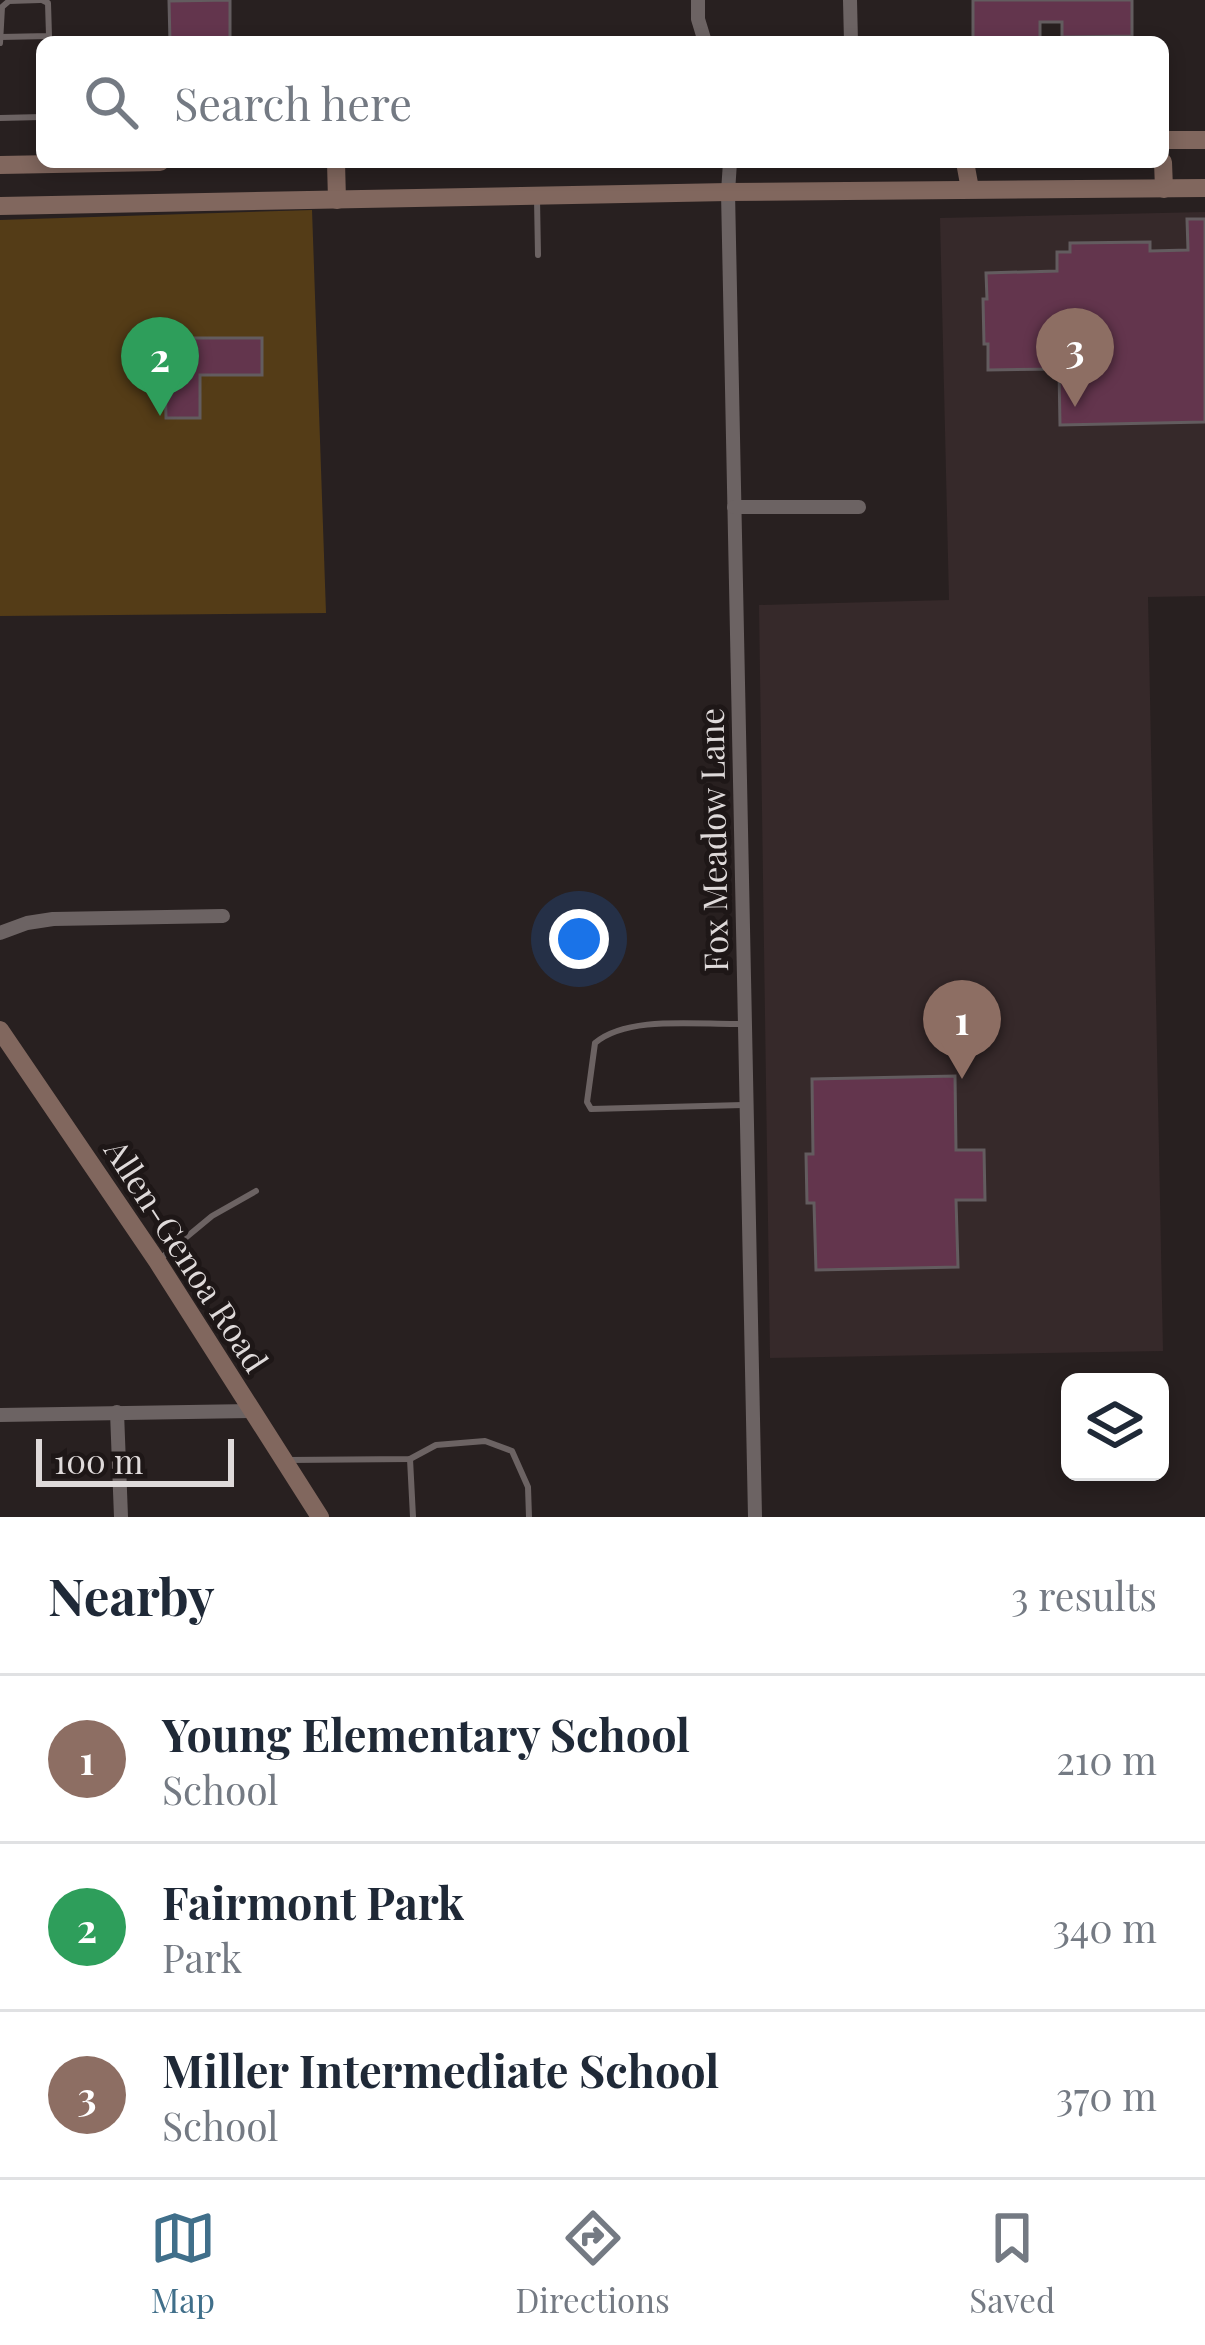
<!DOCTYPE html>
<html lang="en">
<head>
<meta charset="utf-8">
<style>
	:root { --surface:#fff; --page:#f2f2f3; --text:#1f2937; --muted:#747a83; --line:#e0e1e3; --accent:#406f8a }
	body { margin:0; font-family:"Playfair Display",serif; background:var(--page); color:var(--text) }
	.controls { position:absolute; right:36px; bottom:36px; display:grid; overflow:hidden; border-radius:18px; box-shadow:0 6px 18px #0003 }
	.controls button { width:108px; height:108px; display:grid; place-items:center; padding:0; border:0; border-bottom:3px solid var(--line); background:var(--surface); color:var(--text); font:60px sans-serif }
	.scale { position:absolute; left:36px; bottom:30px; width:198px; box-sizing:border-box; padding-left:12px; border:6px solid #dfdada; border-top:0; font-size:33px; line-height:42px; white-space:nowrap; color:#dfdada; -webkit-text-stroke:9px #1e1717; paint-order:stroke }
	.you { position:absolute; left:579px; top:939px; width:42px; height:42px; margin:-30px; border:9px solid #fff; border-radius:50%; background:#1a73e8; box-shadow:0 0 0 18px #1a73e833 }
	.badge { display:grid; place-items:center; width:78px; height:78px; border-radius:50%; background:var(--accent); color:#fff; font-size:39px; font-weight:700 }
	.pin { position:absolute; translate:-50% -99px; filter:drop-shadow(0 3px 6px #0008) }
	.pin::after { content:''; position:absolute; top:63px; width:42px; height:36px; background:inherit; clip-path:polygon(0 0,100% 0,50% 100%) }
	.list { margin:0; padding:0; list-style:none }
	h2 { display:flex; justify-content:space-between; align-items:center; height:156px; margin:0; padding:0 48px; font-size:51px }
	h2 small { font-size:39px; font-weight:400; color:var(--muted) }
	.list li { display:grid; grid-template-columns:78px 1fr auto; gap:36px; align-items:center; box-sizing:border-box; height:168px; padding:0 48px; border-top:3px solid var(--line) }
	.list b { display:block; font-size:45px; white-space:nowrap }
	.list p { margin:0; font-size:39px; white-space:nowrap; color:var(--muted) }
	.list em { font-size:39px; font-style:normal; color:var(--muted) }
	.icon { flex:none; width:66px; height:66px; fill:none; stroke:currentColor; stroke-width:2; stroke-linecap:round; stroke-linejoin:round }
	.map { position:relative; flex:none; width:1205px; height:1517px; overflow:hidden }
	.search { position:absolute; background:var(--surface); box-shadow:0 6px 18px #0003; left:36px; right:36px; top:36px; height:132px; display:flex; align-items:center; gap:30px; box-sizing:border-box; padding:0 42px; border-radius:18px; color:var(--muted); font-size:45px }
	.sheet { height:660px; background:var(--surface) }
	nav { display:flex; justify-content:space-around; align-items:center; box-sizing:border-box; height:168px; border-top:3px solid var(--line); background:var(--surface); font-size:33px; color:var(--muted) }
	nav a { display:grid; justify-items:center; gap:6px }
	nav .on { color:var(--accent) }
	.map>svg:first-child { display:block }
</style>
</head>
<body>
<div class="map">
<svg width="1205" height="1517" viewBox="0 0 1205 1517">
	<rect width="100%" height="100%" fill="#282020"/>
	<polygon fill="#36292a" points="1205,212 1205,596 1148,597 1163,1351 770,1358 759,605 949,600 940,218"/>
	<polygon fill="#543c17" points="312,210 326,613 0,616 0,220"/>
	<g fill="#63354d" stroke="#635c5f" stroke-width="3">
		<polygon points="230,0 230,42 170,42 169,1"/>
		<polygon points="973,0 1132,0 1132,36 1062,37 1062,22 1040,22 1040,39 973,39"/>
		<polygon points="1187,219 1205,219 1205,422 1060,425 1059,369 988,370 988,344 984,344 983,299 987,299 986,273 1057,271 1057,252 1070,252 1070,243 1150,242 1150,251 1188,250"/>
		<polygon points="182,338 262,338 262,375 200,375 200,418 166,418 165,372 128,372 128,344 182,343"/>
		<polygon points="955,1076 956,1150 984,1150 985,1200 956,1200 958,1267 816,1270 814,1203 807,1203 806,1154 813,1154 812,1079"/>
	</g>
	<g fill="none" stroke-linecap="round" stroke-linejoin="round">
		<g stroke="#6c6363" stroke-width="6">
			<polyline points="1,37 49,36 48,3 42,0"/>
			<polyline points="0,43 2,7 9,1 40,0"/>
			<polyline points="0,118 42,117"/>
			<polyline points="537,199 538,255"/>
			<path d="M741,1024C699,1025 628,1015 595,1043L587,1102L591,1109L743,1105"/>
			<polyline points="160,1259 212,1216 256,1191"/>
			<polyline points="410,1459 413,1517"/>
			<polyline points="288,1460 410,1459 436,1445 485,1441 512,1451 528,1487 529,1517"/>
		</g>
		<g stroke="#6c6363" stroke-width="14">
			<polyline points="698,0 698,19 705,42"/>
			<polyline points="850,0 851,42"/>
			<polyline points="730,162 728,192 755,1517"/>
			<polyline points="734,507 859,507"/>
			<polyline points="0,933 27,923 53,919 223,916"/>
			<polyline points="117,1412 121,1517"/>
			<polyline points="0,1415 251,1411"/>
		</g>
		<g stroke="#81675e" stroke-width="18">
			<polyline points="1163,140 1205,140"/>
			<polyline points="336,162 337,200"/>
			<polyline points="965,162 970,189"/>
			<polyline points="1163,162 1164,189"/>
			<polyline points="0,165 160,162"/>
			<polyline points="0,206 728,192 1205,188"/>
			<polyline points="0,1030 157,1261 320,1517"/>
		</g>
	</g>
	<g text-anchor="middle" stroke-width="10" stroke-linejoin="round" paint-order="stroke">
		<g font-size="33" fill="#dfdada" stroke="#1e1717">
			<text transform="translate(714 840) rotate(-91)" y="12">Fox Meadow Lane</text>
			<text transform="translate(186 1256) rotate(57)" y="12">Allen-Genoa Road</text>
		</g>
	</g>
</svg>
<div class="controls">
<button><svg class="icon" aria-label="layers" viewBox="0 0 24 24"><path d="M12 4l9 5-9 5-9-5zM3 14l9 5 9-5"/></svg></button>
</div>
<div class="scale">100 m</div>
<div class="you"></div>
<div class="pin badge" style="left:962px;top:1079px;background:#8d6e63">1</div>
<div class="pin badge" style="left:160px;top:416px;background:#2e9e5b">2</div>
<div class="pin badge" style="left:1075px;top:407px;background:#8d6e63">3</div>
<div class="search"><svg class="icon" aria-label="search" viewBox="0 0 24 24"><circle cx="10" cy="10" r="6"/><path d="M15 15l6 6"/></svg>Search here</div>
</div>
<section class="sheet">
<h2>Nearby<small>3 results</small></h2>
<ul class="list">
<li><span class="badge" style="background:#8d6e63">1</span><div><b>Young Elementary School</b><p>School</p></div><em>210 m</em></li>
<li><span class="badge" style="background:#2e9e5b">2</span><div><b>Fairmont Park</b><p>Park</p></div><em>340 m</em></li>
<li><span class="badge" style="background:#8d6e63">3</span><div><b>Miller Intermediate School</b><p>School</p></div><em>370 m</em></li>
</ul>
</section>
<nav>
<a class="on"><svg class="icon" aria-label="map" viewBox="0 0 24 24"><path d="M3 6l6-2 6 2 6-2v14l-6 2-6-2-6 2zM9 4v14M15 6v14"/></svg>Map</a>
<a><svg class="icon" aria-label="directions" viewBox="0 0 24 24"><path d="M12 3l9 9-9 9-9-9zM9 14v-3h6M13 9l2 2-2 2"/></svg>Directions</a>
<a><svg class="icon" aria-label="saved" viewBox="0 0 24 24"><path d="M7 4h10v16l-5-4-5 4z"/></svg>Saved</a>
</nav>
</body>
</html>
